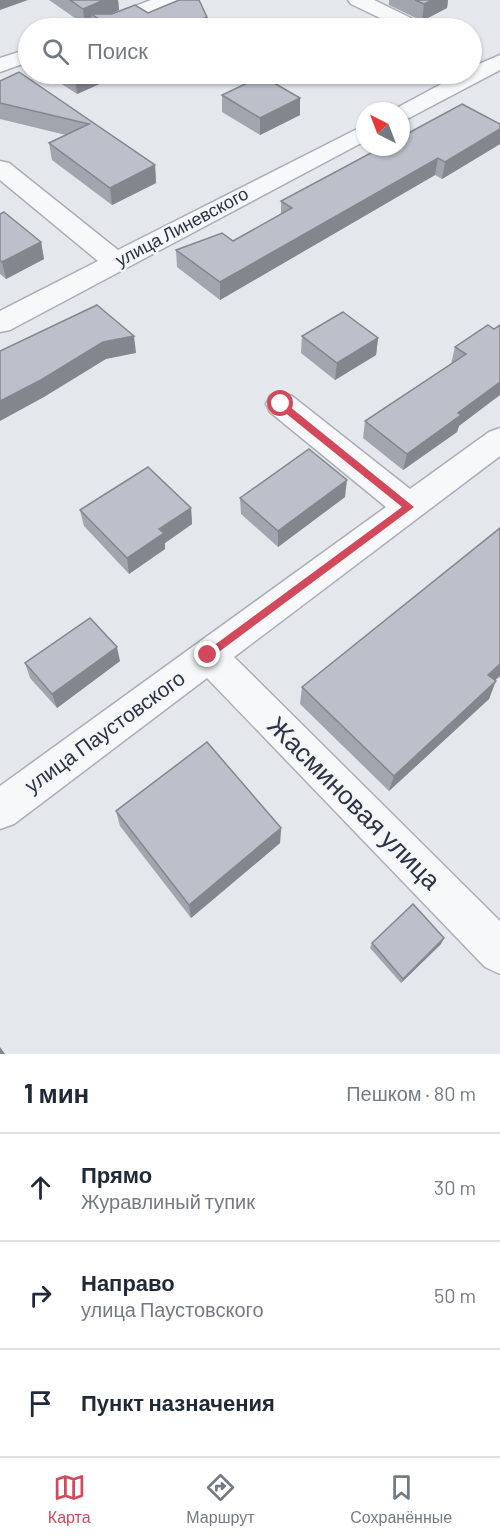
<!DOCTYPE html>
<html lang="ru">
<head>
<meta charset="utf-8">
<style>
	:root { --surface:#fff; --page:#f6f6f7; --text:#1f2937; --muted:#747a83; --line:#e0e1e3; --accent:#d1495b }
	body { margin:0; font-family:Barlow,sans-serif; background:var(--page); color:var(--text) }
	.compass { position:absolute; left:356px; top:102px; width:54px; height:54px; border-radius:50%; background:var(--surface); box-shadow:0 2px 4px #0004; rotate:318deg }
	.stop { position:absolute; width:18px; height:18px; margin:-14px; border:4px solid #d1495b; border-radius:50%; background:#fff }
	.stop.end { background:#d1495b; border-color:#fff; box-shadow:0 2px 6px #0008 }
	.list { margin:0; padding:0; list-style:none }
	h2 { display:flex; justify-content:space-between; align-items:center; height:78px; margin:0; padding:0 24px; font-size:26px }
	h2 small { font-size:20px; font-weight:400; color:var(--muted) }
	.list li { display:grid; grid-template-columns:39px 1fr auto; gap:18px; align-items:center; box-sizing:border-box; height:108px; padding:0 24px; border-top:2px solid var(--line) }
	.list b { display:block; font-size:22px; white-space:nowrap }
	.list p { margin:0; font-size:20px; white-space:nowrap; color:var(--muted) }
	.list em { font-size:20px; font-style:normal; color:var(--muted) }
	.icon { flex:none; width:33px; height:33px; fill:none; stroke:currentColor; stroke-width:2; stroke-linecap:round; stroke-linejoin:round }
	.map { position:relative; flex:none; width:500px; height:1054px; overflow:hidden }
	.search { position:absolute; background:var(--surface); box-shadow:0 2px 4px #0004; left:18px; right:18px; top:18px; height:66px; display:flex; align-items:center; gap:15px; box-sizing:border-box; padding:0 21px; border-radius:33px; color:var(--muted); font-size:22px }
	.sheet { height:402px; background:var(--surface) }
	nav { display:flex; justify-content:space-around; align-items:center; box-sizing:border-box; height:84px; border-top:2px solid var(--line); background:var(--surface); font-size:16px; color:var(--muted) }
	nav a { display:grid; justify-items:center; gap:3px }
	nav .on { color:var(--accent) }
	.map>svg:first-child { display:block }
</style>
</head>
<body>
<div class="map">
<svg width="500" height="1054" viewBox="0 0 500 1054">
	<rect width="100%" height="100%" fill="#e4e7ec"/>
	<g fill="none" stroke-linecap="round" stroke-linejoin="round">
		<defs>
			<g id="minor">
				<polygon points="151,0 179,0 176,4 113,28 86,28 89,24"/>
				<polygon points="348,0 374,0 423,24 426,28 401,28 351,4"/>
				<polygon points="28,49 28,62 0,72 0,58"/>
				<polygon points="500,55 500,70 409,118 401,120 401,111 391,111 460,74 472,74 472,67"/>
				<polygon points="365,125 365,141 10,330 0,332 0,311 98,261 0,180 0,161 9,163 118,250"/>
				<polygon points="281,393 292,396 410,489 489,432 500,428 500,456 234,657 500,921 500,974 485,967 207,678 14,824 0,829 0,786 386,507 270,412 266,404 270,396"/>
			</g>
		</defs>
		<use href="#minor" stroke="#a9aeb7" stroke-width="3"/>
		<use href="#minor" fill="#f7f8fa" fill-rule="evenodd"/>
	</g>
	<g fill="#a1a5ae">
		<polygon points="49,0 118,0 119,10 111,14 148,13 207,28 93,28 92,22 85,25"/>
		<polygon points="389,0 448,0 447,8 422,21 389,5"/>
		<polygon points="19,72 155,165 156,183 112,205 52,160 49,143 66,135 0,119 0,81"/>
		<polygon points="48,74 122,74 77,94 48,75"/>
		<polygon points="222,95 300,115 260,135 222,112"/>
		<polygon points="500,124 500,144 442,179 435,175 220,300 177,267 176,250 233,241 281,214 281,201"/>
		<polygon points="0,214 41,242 44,259 6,279 0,274"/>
		<polygon points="488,325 457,432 403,470 363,438 365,421 451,364 455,347"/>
		<polygon points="302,336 378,338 376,355 335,380 301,353"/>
		<polygon points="345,497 278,547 241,514 240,498"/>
		<polygon points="191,508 192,524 165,543 165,549 129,574 84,526 80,510"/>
		<polygon points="120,661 57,708 30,678 25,663"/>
		<polygon points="500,676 495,680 489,699 389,791 300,704 302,687"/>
		<polygon points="116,811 281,828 280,843 191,918 120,826"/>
		<polygon points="372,943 441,944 401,983 370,948"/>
	</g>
	<g fill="#83868d">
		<polygon points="0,0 28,0 0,10"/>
		<polygon points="104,0 118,0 119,10 99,19 91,14 92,22 85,25 83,9"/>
		<polygon points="433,0 448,0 447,8 422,21 424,4"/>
		<polygon points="207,17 207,28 182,28"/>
		<polygon points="83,74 122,74 77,94 75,77"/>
		<polygon points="300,98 300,115 260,135 260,118"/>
		<polygon points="500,129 500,144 442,179 445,162"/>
		<polygon points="438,158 435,175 220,300 220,282"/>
		<polygon points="155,165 156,183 112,205 110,188"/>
		<polygon points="41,242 44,259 6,279 2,262"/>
		<polygon points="134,336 136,353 106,359 44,397 0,421 0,401 103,342"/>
		<polygon points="378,338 376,355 335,380 337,363"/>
		<polygon points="500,382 500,395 459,426 457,432 403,470 407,454 458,413"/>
		<polygon points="347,480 345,497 278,547 278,531"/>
		<polygon points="191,508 192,524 165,543 165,549 129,574 127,558 159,529"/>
		<polygon points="117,647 120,661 57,708 52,694"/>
		<polygon points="500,664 500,676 481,693 488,675"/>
		<polygon points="496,681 489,699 389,791 394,776"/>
		<polygon points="281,828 280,843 191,918 189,905"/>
		<polygon points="444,938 441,944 401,983 403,979"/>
		<polygon points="0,1047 5,1054 0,1054"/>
	</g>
	<g fill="#bbc0ca" stroke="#83868d" stroke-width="1.5">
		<polygon points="70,0 104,0 83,9"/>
		<polygon points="179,0 199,0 207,17 182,28 113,28 91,14 112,14 135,5 148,13"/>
		<polygon points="415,0 433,0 424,4"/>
		<polygon points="19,72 155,165 110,188 49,143 89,124 0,103 0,81"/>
		<polygon points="69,74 83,74 75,77"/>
		<polygon points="262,76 300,98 260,118 222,95"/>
		<polygon points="462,104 500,124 500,129 445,162 438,158 220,282 176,250 222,233 233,241 292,208 281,201 382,147 401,147 401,137"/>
		<polygon points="4,212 41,242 2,262 0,260 0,214"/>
		<polygon points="97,305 134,336 103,342 41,380 0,401 0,351"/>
		<polygon points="343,312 378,338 337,363 302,336"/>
		<polygon points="488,325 494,329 500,325 500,382 458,413 461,415 407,454 365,421 466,354 455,347"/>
		<polygon points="309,449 347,480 278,531 240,498"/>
		<polygon points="148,467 191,508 159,529 164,533 127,558 80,510"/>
		<polygon points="500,528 500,664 488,675 496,681 394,776 302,687"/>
		<polygon points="90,618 117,647 52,694 25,663"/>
		<polygon points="207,742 281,828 189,905 116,811"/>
		<polygon points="413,904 444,938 403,979 372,943"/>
	</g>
	<polygon fill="#d1495b" points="278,402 284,402 414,507 208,660 203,655 205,652 402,507 278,407"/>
	<g text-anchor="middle" stroke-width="5" stroke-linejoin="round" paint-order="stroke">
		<g font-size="18" fill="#2b3445" stroke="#f4f6f9">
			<text transform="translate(182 227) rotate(-28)" y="6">улица Линевского</text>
		</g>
		<g font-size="21" fill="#2b3445" stroke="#f4f6f9">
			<text transform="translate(105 732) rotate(-36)" y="7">улица Паустовского</text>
		</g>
		<g font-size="26" fill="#2b3445" stroke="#f4f6f9">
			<text transform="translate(354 803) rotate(45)" y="9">Жасминовая улица</text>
		</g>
	</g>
</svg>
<svg class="compass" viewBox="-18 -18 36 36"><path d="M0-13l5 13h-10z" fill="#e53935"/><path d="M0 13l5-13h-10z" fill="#747a83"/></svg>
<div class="stop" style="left:281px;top:404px"></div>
<div class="stop end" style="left:208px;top:655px"></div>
<div class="search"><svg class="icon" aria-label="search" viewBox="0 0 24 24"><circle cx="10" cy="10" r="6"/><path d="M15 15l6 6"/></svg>Поиск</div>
</div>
<section class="sheet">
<h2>1 мин<small>Пешком · 80 m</small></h2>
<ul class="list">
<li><svg class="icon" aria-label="ahead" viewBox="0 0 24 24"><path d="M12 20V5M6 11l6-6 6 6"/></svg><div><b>Прямо</b><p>Журавлиный тупик</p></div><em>30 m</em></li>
<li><svg class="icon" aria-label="right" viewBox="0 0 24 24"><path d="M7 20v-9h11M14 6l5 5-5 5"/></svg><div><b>Направо</b><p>улица Паустовского</p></div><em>50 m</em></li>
<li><svg class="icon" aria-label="arrive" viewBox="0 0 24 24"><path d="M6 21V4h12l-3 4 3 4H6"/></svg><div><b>Пункт назначения</b></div></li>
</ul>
</section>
<nav>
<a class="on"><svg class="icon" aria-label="map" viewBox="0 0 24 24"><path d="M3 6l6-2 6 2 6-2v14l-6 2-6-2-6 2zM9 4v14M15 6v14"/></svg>Карта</a>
<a><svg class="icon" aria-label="directions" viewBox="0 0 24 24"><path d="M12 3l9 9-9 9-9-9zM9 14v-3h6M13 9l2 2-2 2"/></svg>Маршрут</a>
<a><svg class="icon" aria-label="saved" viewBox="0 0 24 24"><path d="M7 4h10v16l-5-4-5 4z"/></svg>Сохранённые</a>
</nav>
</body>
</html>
